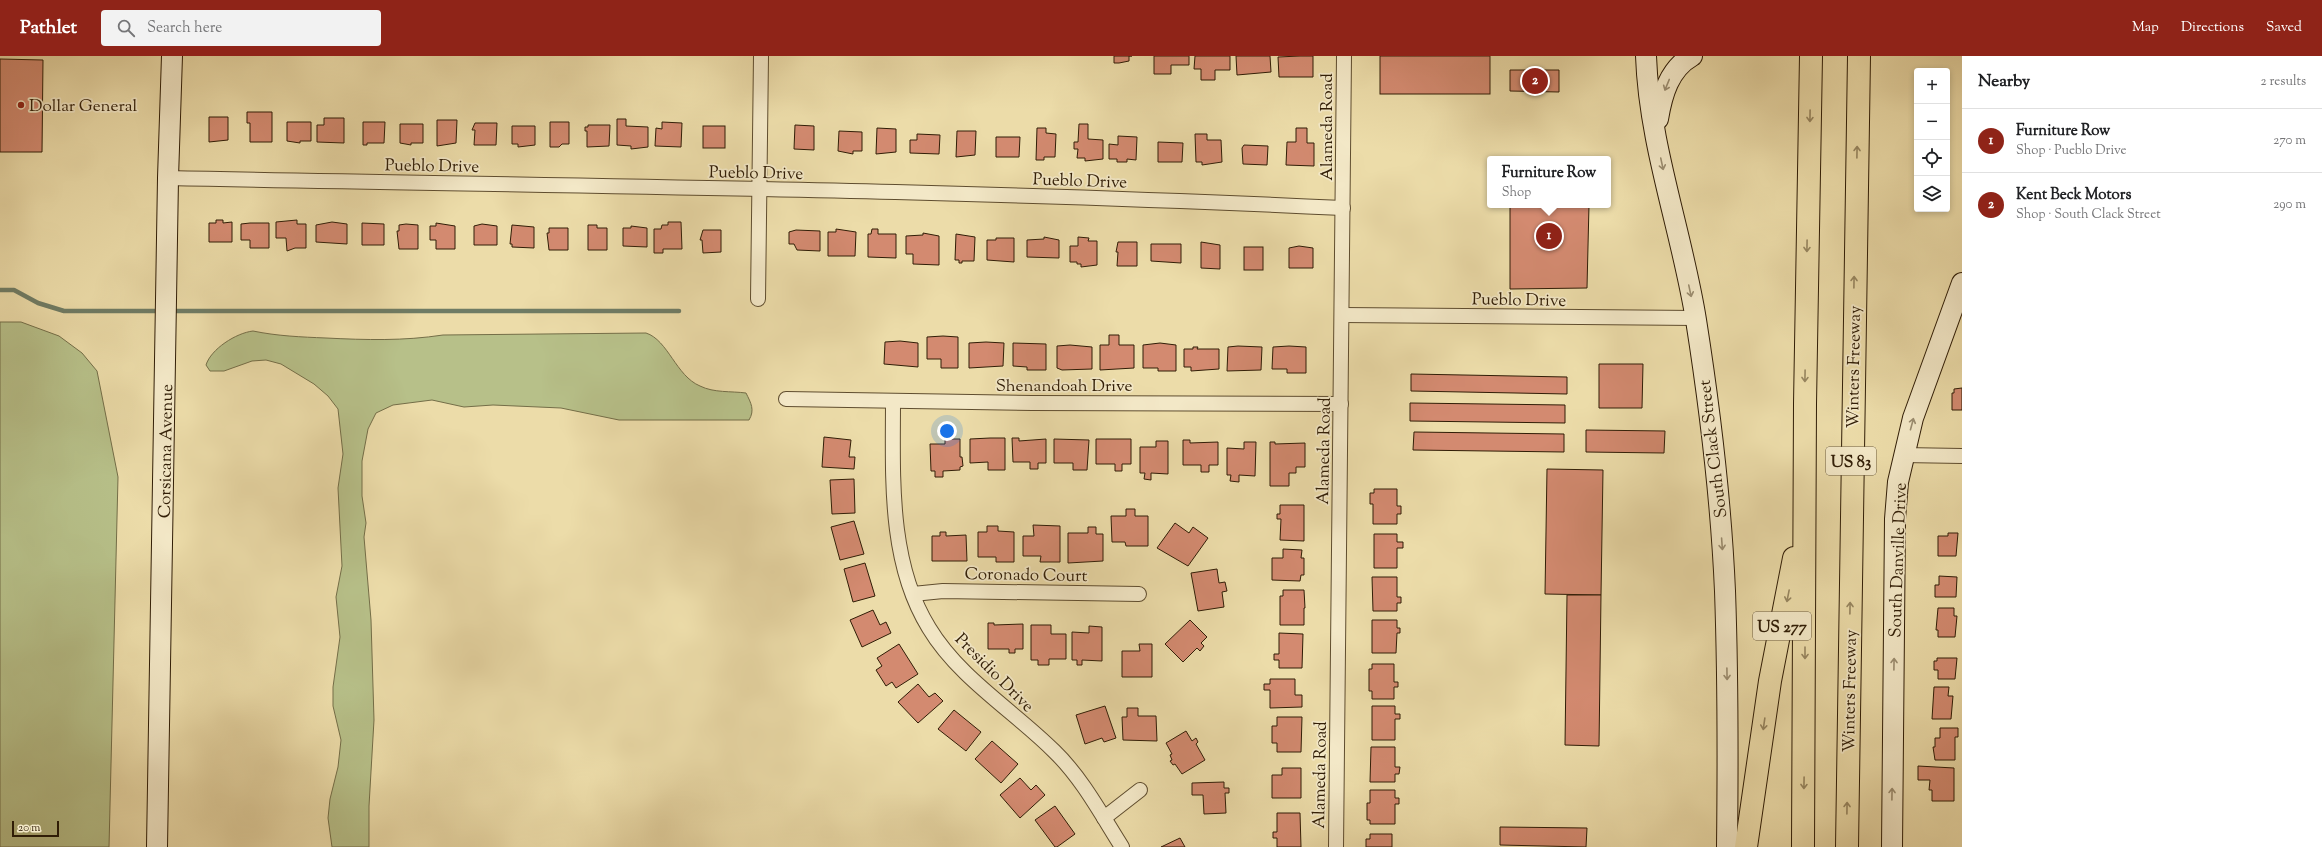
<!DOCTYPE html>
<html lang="en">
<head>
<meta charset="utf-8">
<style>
	:root { --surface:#fff; --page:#f2f2f2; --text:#202124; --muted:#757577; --line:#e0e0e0; --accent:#8f2418 }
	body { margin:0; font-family:"Sorts Mill Goudy",serif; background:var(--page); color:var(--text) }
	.controls { position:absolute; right:12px; top:12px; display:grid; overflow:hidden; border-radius:4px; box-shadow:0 2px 6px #0003 }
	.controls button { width:36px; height:36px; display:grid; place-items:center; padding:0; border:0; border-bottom:1px solid var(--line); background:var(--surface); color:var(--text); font:20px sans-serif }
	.scale { position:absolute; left:12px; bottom:10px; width:47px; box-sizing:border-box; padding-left:4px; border:2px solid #301d06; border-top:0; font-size:11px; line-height:14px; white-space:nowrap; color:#301d06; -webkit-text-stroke:3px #f3e8c7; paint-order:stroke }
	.you { position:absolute; left:947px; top:375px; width:14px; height:14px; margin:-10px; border:3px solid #fff; border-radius:50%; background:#1a73e8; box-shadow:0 0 0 6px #1a73e833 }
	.badge { display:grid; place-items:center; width:26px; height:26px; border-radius:50%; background:var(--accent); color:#fff; font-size:13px; font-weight:700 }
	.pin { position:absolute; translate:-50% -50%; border:2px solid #fff; box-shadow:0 1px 4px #0006 }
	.popup { position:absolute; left:1487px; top:100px; width:124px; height:52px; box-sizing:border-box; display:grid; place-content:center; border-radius:4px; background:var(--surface); filter:drop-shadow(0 1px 3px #0005); font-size:13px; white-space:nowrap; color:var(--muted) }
	.popup b { font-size:15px; color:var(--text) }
	.popup::after { content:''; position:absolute; left:50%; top:100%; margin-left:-8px; border:8px solid transparent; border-top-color:var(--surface) }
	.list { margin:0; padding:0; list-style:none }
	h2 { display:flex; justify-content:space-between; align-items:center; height:52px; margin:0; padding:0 16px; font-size:17px }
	h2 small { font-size:13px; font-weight:400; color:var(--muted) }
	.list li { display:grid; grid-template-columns:26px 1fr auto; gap:12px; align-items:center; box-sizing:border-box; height:64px; padding:0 16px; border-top:1px solid var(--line) }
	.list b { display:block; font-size:15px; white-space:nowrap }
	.list p { margin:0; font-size:13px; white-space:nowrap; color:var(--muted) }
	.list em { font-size:13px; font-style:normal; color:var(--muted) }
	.icon { flex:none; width:22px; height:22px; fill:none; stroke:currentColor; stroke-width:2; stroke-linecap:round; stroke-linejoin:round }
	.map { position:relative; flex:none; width:1962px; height:791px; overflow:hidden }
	header { display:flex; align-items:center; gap:24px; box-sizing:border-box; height:56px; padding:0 20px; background:var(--accent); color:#fff }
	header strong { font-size:19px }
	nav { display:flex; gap:22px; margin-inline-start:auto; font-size:14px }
	.search { width:280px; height:36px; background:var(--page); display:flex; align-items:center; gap:10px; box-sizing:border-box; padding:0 14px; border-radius:4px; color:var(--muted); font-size:15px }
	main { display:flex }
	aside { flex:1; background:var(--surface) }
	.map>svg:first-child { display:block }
</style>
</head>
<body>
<header>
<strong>Pathlet</strong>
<div class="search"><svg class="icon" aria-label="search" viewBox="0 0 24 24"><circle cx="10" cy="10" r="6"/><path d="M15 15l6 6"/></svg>Search here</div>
<nav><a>Map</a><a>Directions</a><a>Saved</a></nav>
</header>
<main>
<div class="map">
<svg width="1962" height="791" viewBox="0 0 1962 791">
	<rect width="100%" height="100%" fill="#ecdca9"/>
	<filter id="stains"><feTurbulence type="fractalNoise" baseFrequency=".005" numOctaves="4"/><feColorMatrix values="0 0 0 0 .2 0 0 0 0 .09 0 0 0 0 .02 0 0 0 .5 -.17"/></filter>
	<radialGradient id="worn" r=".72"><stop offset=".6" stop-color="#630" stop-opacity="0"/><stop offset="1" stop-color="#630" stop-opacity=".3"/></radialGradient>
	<g fill="#b7c089" stroke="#746e48">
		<polygon points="0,266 21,266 59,280 82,297 97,315 118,421 109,791 0,791"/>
		<path d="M253,275C277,280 301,281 326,282C366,284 404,285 443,279L646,277C668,284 676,320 700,330C714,337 731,335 746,337C751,347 755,354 749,364H619L561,352L493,349L464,351L432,344L393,349L376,357L368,373L362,405V440L366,467L364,481L371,564L374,664L369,750V791H332L328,762L330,743L338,711L341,684L333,650V631L340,581L336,541L342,510L338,432L343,398L338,353L328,340L314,328L281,308L266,304L252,305L224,315H210L206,309C211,293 236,277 253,275Z"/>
	</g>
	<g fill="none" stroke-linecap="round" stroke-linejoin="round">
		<g stroke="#6f7c65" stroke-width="4.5">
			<polyline points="0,234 14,234 38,247 64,255 162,255"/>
			<polyline points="171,255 679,255"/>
		</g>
	</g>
	<g fill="#d38a70" stroke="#301d06">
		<polygon points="1114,0 1132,0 1129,0 1129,5 1119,7 1114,7"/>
		<polygon points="1154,0 1189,0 1189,9 1171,9 1171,18 1154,18"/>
		<polygon points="1195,0 1230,0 1230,14 1215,14 1215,24 1201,24 1201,13 1194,13"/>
		<polygon points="1236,0 1270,0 1271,16 1237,19"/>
		<polygon points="1300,0 1313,0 1313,21 1279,21 1278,1"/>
		<rect x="1380" y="0" width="110" height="38"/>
		<polygon points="0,3 43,4 42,96 0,96"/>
		<polygon points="1510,14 1559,14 1559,36 1510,35"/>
		<polygon points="247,56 272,56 272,86 250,86 250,67 247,67"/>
		<polygon points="209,61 228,61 228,84 209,86"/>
		<polygon points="324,62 344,62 344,87 317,86 317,69 324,69"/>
		<polygon points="617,63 626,63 626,70 648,71 648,91 631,93 631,90 617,89"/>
		<polygon points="437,64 457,64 456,87 437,90"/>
		<polygon points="287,66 311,66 311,85 300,85 300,87 287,85"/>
		<polygon points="363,66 385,66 384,87 367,87 367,89 363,89"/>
		<polygon points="550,66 569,66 569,88 562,88 559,91 550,91"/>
		<polygon points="662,66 682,67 681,91 655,90 656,72 662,73"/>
		<polygon points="475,67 497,67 496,89 474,89 475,74 472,74"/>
		<polygon points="400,68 423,68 423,87 411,87 411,89 400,87"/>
		<polygon points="1079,68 1088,68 1088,83 1103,84 1103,103 1085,105 1085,102 1077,102 1078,93 1074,93 1074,86 1078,86"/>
		<polygon points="588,69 610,69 609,90 587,91 587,75 585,75 585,71 588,71"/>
		<polygon points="795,69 814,70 814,94 794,93"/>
		<polygon points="512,70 535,70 535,89 518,91 518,88 512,88"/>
		<rect x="703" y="70" width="22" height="22"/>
		<polygon points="877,72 896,73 896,96 876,98"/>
		<polygon points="1037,72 1046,72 1046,77 1056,78 1055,101 1044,101 1044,104 1036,104"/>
		<polygon points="1296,72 1307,72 1307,87 1314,87 1314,110 1286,109 1287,86 1296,86"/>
		<polygon points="839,75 862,76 862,95 853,95 853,98 838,95"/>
		<polygon points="957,75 976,75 975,99 956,101"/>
		<polygon points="917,78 940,79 939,98 910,97 910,84 917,84"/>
		<polygon points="1195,78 1207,78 1207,84 1221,84 1222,106 1202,109 1202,106 1196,106"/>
		<polygon points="1118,80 1137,81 1136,104 1127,103 1127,106 1117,106 1117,103 1109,103 1109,88 1118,89"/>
		<polygon points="996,81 1020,81 1019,101 996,101"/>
		<polygon points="1158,86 1183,87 1182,106 1158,106"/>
		<polygon points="1244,89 1268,90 1267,109 1243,108 1242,92"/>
		<polygon points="1510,149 1589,149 1587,232 1510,233"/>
		<polygon points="216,164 223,164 223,167 232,166 232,186 209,186 209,167 216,167"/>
		<polygon points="297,164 297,168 306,168 306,192 295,192 287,195 286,182 276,182 276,166"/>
		<polygon points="332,166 347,168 347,188 316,186 316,169"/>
		<polygon points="668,166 681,166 682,193 663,193 663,197 654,197 654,173 661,173 662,169 668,169"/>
		<polygon points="250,167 269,167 269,192 250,192 250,184 241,184 241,168"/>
		<polygon points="362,167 384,168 384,189 362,189"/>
		<polygon points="436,167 455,170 455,193 436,193 436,184 430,184 430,170 436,170"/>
		<polygon points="406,168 418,169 418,193 399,193 397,175 399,175 399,169"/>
		<polygon points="482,168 497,170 497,189 474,189 474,170"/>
		<polygon points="512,169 534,171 534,192 512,191 512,188 510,188"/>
		<polygon points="588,169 597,169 597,172 607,172 607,194 588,194"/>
		<polygon points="631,170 647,172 647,191 623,190 623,172 631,172"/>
		<polygon points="549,172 568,172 568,194 549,194 547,177 549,177"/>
		<polygon points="836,173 856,176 855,200 828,200 828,176 836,176"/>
		<polygon points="872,173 878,173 878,178 896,178 896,202 868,201 868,178 871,178"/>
		<polygon points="703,174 721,174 721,196 703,197 702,184 700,184"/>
		<polygon points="796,174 820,175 820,195 797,194 794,188 789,188 789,176"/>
		<polygon points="923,177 939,180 939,209 913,208 913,198 906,198 906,180 923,179"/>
		<polygon points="956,178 975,181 974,205 962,205 962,207 959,207 959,204 955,204"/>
		<polygon points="1044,181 1059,184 1059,202 1027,201 1027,184 1044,183"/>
		<polygon points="1078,181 1089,182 1088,185 1097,185 1097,209 1081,211 1081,208 1077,208 1077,206 1070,206 1070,190 1078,190"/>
		<polygon points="996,182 1014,182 1014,206 987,204 987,184 996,184"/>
		<polygon points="1118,186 1137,186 1137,210 1117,210 1118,196 1116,196"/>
		<polygon points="1201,186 1220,189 1220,213 1201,212"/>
		<polygon points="1151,188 1181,188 1181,207 1151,205"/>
		<polygon points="1299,190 1313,192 1313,212 1289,212 1289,192"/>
		<rect x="1244" y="191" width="19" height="23"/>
		<polygon points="1109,279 1119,279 1119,289 1134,289 1134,312 1100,314 1100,289 1109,289"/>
		<polygon points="943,280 958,281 958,312 941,312 941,303 927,303 927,281"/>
		<polygon points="900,285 918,287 918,311 884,308 885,286"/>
		<polygon points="986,286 1004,287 1003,310 969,312 969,287"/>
		<polygon points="1013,287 1046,288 1046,314 1027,314 1027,311 1013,310"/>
		<polygon points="1160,287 1176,289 1176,315 1158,315 1158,312 1143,312 1143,289"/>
		<polygon points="1070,289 1092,291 1092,313 1062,314 1057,312 1057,290"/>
		<polygon points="1238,290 1262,291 1261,314 1227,315 1228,291"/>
		<polygon points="1289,290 1306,291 1306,317 1287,317 1287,313 1272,313 1273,291"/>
		<polygon points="1193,291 1198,291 1197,293 1219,293 1219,313 1191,315 1191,311 1184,311 1184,293 1193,293"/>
		<polygon points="1599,308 1643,308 1642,352 1599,352"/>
		<polygon points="1411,318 1567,321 1567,338 1411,335"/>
		<polygon points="1962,332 1962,354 1952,354 1952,337 1954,337 1954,333"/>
		<polygon points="1410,347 1565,349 1565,367 1410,365"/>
		<polygon points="1586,374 1665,375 1664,397 1586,396"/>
		<polygon points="1414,376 1564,378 1564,396 1413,394"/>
		<polygon points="824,381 851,384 849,401 855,401 854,413 822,411"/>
		<polygon points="990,382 1005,382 1005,414 988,414 988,406 970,407 970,383"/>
		<polygon points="1012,382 1019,382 1019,385 1046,383 1046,407 1038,407 1038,413 1030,413 1030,406 1013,406"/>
		<polygon points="945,383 960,383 960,401 962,401 963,410 960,411 960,414 943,415 943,421 935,421 935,415 931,415 930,388 945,388"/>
		<polygon points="1054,383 1089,384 1087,414 1073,414 1073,407 1054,407"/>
		<polygon points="1096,383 1131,383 1131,408 1122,408 1122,415 1115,415 1115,408 1096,408"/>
		<polygon points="1183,384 1190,384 1190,387 1218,386 1218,409 1209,409 1209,416 1201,416 1201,409 1183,409"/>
		<polygon points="1156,385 1168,385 1168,418 1151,417 1151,424 1144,423 1145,417 1140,417 1140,391 1156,391"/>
		<polygon points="1244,386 1256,386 1255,420 1239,419 1239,426 1230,425 1231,419 1227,419 1227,392 1244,393"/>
		<polygon points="1270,386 1275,386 1275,388 1305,387 1305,411 1296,411 1296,417 1289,417 1289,430 1270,430"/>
		<polygon points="1547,413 1603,414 1601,539 1545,538"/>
		<polygon points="854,423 855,457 832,458 830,424"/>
		<polygon points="1374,433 1397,433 1397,450 1401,450 1401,458 1397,458 1397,468 1373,468 1373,448 1370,448 1370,437 1374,437"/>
		<polygon points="1280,449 1304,449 1304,485 1280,484 1281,463 1277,463 1277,458 1280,458"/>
		<polygon points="1126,453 1135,453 1135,460 1148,460 1148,490 1126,490 1125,486 1112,486 1111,460 1126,460"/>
		<polygon points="854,465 864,498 840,504 831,471"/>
		<polygon points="1175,467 1189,477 1193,471 1208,482 1188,510 1157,492"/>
		<polygon points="1033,469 1060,470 1060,506 1040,506 1041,500 1023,500 1023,480 1034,480"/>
		<polygon points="987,470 998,470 998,475 1014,476 1014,506 996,506 996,501 978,501 978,476 987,476"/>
		<polygon points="1088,471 1096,471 1096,478 1103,478 1103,505 1068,507 1068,477 1088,477"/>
		<polygon points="940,476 946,476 946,480 966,479 967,505 932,505 932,480 940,480"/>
		<polygon points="1948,477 1958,477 1956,500 1938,500 1938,480 1948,480"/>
		<polygon points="1374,478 1397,478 1397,486 1403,486 1403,492 1397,492 1397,512 1374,512"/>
		<polygon points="1283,493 1302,494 1301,502 1304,502 1304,519 1301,519 1300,525 1272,524 1272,502 1283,502"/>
		<polygon points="865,507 875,540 853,546 844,513"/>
		<polygon points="1217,513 1219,527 1225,526 1227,535 1222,536 1224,551 1198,555 1191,517"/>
		<polygon points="1939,520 1957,521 1956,541 1935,541 1935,529 1939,529"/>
		<polygon points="1372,521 1397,521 1397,541 1401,541 1401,547 1397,547 1397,555 1373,555"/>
		<polygon points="1283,534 1304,534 1305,552 1304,552 1304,569 1280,569 1280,540 1283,540"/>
		<polygon points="1567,539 1601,539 1599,690 1565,689"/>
		<polygon points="1938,552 1954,552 1954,560 1957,560 1955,581 1938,581 1938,574 1936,574"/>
		<polygon points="873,554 880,569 886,566 891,577 862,591 850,564"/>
		<polygon points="1190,564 1207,581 1201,587 1204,590 1200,595 1197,592 1183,606 1165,588"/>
		<polygon points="1372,564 1397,564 1397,572 1400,572 1400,577 1397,577 1396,597 1372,597"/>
		<polygon points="988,567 994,567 994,569 1023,568 1023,593 1015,593 1015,597 1009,597 1009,593 988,593"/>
		<polygon points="1031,569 1051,569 1051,578 1066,578 1066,603 1049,603 1049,609 1038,609 1038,604 1031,604"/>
		<polygon points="1089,570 1102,571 1102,605 1082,604 1082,609 1077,609 1077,604 1072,604 1072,576 1089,577"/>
		<polygon points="1279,577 1303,578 1302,612 1279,612 1279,604 1274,604 1274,598 1279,598"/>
		<polygon points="899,588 918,618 896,632 892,626 886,630 876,614 882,610 877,602"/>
		<polygon points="1139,588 1152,588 1152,621 1122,621 1122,595 1140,595"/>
		<polygon points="1937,602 1957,602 1955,623 1938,623 1938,614 1934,614 1934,605 1937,605"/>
		<polygon points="1372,608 1394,608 1394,626 1398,626 1398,631 1394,631 1394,643 1372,643 1372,635 1369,635 1369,613 1372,613"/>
		<polygon points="1270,623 1295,623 1295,639 1302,639 1302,651 1270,652 1270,634 1264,634 1264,628 1270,628"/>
		<polygon points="918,628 929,641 935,637 943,645 918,667 898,646"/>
		<polygon points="1934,631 1949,631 1948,640 1953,640 1951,663 1932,663"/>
		<polygon points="1105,650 1116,682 1104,686 1102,682 1085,688 1076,659"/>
		<polygon points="1372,650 1395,650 1395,658 1400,658 1400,663 1395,663 1395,684 1372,684"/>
		<polygon points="1127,652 1138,652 1138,660 1156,660 1157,685 1123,684 1122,661 1127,661"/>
		<polygon points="954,654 981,676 966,695 938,673"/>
		<polygon points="1277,661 1302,661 1301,696 1277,696 1277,687 1272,687 1272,670 1277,670"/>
		<polygon points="1940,672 1958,672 1958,681 1955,681 1955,704 1935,704 1933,691 1935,691 1935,682 1940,682"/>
		<polygon points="1186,675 1192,685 1196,682 1198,686 1196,688 1205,704 1182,718 1175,708 1173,709 1170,705 1172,704 1170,699 1172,698 1166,687"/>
		<polygon points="992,685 1018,708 1001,727 975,703"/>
		<polygon points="1371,691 1395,691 1395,711 1400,711 1399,718 1395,718 1395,726 1370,726"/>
		<polygon points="1918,710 1954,712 1954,745 1932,745 1932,734 1929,734 1930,724 1918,724"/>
		<polygon points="1282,712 1301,712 1301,742 1272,742 1272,719 1282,719"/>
		<polygon points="1020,722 1031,734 1036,729 1045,739 1020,762 1000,739"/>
		<polygon points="1224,726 1224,732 1229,732 1229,737 1225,737 1226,757 1204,758 1203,739 1192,739 1192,727"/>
		<polygon points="1370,734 1395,734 1395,742 1399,742 1399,748 1395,748 1395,768 1370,768 1370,764 1367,764 1367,747 1370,747"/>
		<polygon points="1055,750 1075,778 1057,791 1055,791 1035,764"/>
		<polygon points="1277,757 1300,757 1301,791 1277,791 1277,782 1273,782 1273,776 1277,776"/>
		<polygon points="1500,771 1587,772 1586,791 1500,789"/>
		<polygon points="1370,778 1392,778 1392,791 1366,791 1366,783 1370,783"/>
		<polygon points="1180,782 1185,791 1161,791"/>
	</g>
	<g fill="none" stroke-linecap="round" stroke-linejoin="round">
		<defs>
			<g id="street">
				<path d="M168,122C560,130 952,133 1343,152"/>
				<polyline points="758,243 761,0"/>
				<polyline points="1342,259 1696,262"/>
				<polyline points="786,343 1032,347 1341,348"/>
				<path d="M893,345C893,420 888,506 929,572C959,622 1014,655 1054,695C1082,722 1101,758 1122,791"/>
				<polyline points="1903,399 1962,400"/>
				<polyline points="913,538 943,535 1139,538"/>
				<polyline points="1104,762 1140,734"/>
				<polyline points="1336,791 1344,0"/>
			</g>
			<g id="secondary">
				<path d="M1646,0C1649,89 1682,176 1696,264C1710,353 1721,444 1725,535C1728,620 1728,705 1727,791"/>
				<path d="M1658,63C1662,39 1669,13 1692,0"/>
				<polyline points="157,791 168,122 172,0"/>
				<polyline points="1892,791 1895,463 1898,426 1913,362 1962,227"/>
			</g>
			<g id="highway">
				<polyline points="1746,791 1770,625 1794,502"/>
				<polyline points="1803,791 1805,348 1811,0"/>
				<polyline points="1847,791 1859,0"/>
			</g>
		</defs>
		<use href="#street" stroke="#5f4d2f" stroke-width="16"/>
		<use href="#secondary" stroke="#301d06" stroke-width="22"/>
		<use href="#highway" stroke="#301d06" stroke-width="24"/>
		<use href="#street" stroke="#f3e8c7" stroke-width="14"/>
		<use href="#secondary" stroke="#f3e8c7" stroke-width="20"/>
		<use href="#highway" stroke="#ecdca9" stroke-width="22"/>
	</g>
	<defs><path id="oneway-shaft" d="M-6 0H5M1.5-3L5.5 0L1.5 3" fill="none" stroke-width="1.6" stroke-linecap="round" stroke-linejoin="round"/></defs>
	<g stroke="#9b8d70">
		<use href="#oneway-shaft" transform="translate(1667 29) rotate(112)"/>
		<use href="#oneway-shaft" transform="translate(1662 108) rotate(78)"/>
		<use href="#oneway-shaft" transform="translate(1690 235) rotate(78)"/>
		<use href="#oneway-shaft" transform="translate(1912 368) rotate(-75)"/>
		<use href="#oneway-shaft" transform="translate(1722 488) rotate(86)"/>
		<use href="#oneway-shaft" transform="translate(1894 608) rotate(-89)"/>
		<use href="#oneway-shaft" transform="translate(1727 618) rotate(89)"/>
		<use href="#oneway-shaft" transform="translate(1892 738) rotate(-89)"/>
	</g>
	<g stroke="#978660">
		<use href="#oneway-shaft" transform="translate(1810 60) rotate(91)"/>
		<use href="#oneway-shaft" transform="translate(1857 96) rotate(-89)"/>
		<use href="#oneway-shaft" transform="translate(1807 190) rotate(91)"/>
		<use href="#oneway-shaft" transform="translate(1854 226) rotate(-89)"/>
		<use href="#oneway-shaft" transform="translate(1805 320) rotate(91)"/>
		<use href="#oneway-shaft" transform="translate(1788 540) rotate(101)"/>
		<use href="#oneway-shaft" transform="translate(1850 552) rotate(-89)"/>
		<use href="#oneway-shaft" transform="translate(1805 597) rotate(90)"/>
		<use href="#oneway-shaft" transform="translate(1764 668) rotate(98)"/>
		<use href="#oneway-shaft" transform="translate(1804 727) rotate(91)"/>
		<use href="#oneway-shaft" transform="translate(1847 752) rotate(-89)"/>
	</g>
	<circle fill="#8f2418" stroke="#f3e8c7" stroke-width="1.5" cx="21" cy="49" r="4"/>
	<g text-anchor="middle" stroke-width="3.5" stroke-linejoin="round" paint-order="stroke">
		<g fill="#f3e8c7" stroke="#6a5a40" stroke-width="1">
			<rect x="1826" y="391" width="50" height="28" rx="3"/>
			<rect x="1753" y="556" width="58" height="28" rx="3"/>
		</g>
		<g font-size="16" font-weight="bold" fill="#301d06">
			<text x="1851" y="411">US 83</text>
			<text x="1782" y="576">US 277</text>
		</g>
		<g font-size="17" fill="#301d06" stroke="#f3e8c7" text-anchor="start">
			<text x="29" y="55">Dollar General</text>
		</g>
		<g font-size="17" fill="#301d06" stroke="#f3e8c7">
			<text transform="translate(1326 71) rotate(-90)" y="6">Alameda Road</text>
			<text transform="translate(432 109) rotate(1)" y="6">Pueblo Drive</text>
			<text transform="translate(756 116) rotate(1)" y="6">Pueblo Drive</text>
			<text transform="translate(1080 124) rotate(2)" y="6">Pueblo Drive</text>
			<text transform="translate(1519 243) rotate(1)" y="6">Pueblo Drive</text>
			<text transform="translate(1853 311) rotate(-89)" y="6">Winters Freeway</text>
			<text x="1064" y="335">Shenandoah Drive</text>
			<text transform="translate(1712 393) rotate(-97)" y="6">South Clack Street</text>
			<text transform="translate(165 395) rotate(-89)" y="6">Corsicana Avenue</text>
			<text transform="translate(1323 395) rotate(-89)" y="6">Alameda Road</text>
			<text transform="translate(1897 504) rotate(-88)" y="6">South Danville Drive</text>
			<text transform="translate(1026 518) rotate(1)" y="6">Coronado Court</text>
			<text transform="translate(995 616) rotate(45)" y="6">Presidio Drive</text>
			<text transform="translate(1849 635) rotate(-89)" y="6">Winters Freeway</text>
			<text transform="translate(1319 719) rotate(-89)" y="6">Alameda Road</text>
		</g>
	</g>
	<rect width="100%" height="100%" filter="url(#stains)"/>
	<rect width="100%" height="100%" fill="url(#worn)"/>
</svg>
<div class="controls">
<button>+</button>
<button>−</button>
<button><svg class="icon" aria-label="locate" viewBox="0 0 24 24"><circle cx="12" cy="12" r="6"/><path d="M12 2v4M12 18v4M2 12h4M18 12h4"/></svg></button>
<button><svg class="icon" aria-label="layers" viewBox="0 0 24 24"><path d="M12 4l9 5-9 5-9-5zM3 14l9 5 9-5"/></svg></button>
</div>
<div class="scale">20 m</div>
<div class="you"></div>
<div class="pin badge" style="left:1549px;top:180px">1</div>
<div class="popup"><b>Furniture Row</b>Shop</div>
<div class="pin badge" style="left:1535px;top:25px">2</div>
</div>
<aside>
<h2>Nearby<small>2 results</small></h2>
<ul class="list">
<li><span class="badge">1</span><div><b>Furniture Row</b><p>Shop · Pueblo Drive</p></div><em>270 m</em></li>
<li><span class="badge">2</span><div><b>Kent Beck Motors</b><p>Shop · South Clack Street</p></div><em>290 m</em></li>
</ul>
</aside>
</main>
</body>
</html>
